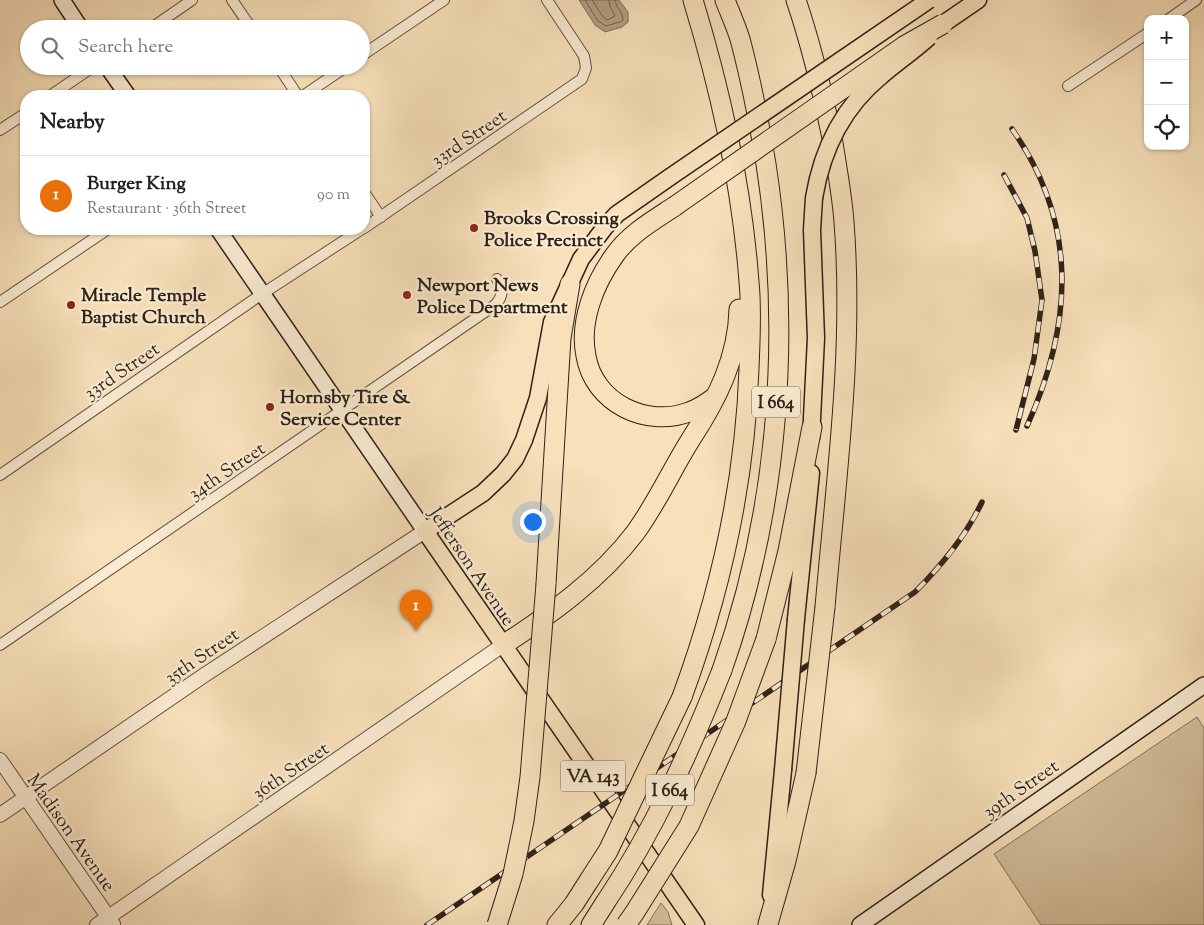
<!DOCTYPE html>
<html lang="en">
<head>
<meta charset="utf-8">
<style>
	:root { --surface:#fff; --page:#f6f6f6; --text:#202124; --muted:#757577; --line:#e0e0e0; --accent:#0b8043 }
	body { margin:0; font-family:"Sorts Mill Goudy",serif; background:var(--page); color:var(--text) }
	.controls { position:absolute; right:15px; top:15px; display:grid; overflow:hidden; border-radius:10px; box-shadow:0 1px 4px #0004 }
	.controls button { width:45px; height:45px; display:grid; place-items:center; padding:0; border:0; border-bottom:1px solid var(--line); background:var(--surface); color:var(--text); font:25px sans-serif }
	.you { position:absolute; left:532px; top:521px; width:18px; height:18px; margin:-12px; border:4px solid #fff; border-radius:50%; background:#1a73e8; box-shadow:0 0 0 8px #1a73e833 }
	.badge { display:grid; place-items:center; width:32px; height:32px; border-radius:50%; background:var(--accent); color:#fff; font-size:16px; font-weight:700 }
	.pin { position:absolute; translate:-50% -41px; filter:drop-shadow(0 1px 2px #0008) }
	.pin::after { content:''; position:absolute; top:26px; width:18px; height:15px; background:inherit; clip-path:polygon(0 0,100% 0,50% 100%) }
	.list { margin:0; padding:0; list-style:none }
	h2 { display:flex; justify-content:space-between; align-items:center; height:65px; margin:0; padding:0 20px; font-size:21px }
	h2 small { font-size:16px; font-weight:400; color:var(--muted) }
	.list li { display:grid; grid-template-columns:32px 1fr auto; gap:15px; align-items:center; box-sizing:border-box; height:80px; padding:0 20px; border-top:1px solid var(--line) }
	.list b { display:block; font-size:19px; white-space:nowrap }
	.list p { margin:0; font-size:16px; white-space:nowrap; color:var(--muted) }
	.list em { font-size:16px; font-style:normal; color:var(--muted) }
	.icon { flex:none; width:28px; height:28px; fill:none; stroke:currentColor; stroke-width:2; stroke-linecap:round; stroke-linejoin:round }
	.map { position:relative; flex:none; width:1204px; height:925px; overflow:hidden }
	.search { position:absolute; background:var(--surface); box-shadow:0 1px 4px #0004; left:20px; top:20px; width:350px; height:55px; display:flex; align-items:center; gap:12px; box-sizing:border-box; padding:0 18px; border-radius:28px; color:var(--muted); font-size:19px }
	.panel { position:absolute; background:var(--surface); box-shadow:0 1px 4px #0004; left:20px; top:90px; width:350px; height:145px; border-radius:20px }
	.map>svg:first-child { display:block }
</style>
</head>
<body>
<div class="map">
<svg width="1204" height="925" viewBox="0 0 1204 925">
	<rect width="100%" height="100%" fill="#f7e0ba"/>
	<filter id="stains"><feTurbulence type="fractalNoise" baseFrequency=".004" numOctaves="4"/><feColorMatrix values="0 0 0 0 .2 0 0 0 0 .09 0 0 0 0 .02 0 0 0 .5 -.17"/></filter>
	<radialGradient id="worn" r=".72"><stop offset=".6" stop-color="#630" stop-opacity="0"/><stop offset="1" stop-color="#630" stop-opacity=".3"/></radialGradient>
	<g fill="#d5c09e" stroke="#82715b">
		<polygon points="1197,717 1204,728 1204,925 1041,925 994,854"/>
		<polygon points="661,903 668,912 672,925 647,925"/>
	</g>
	<polygon fill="#b39f83" stroke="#7e6d58" points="579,0 619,0 628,12 628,22 622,27 605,32 595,25"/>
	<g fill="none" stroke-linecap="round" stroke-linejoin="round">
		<g stroke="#70604e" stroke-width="1">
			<path d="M585,0L598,21L606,26L620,22L623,20C623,12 616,8 615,0"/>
			<polyline points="592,0 603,17 607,20 615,16 610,6 609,0"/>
		</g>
		<defs>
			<g id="minor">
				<polyline points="232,0 252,29"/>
				<polyline points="1169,19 1196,0"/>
				<polyline points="150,29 192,0"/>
				<polyline points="361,56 444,0"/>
				<polyline points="278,66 298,96"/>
				<polyline points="1068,86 1148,33"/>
				<polyline points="50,96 94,66"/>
				<polyline points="303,96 347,66"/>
				<polyline points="0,130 26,113"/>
				<polyline points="364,192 381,217"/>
				<polyline points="364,228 582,79 586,68 584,56 547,0"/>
				<polyline points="0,302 108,229"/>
				<polyline points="0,475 262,294 362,229"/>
				<path d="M0,645L495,305C503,297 504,288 497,279"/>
			</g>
			<g id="tertiary">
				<polyline points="0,760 113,924"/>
				<polyline points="0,815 203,676 425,531"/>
				<polyline points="97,925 503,645"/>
			</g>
			<g id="secondary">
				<polyline points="62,0 81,29"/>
				<polyline points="107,66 128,96"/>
				<polyline points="218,229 425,531"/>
				<polyline points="860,925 1204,685"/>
			</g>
			<g id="primary">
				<polyline points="943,24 978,0"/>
				<polyline points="670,177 617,214 605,227 581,259 552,322 538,398 524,440 515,459 503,474 483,493 425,531 696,925"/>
				<polyline points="811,438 816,338 812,230 814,198"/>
				<polyline points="796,619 811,473"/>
				<polyline points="771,895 783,770"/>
			</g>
			<g id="motorway">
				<path d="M796,0C812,47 823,94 833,143C837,169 842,195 844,222C854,350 836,479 825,607"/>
				<path d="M675,206C654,220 629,234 614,256C594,284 579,322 586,356C594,403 646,428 689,412C698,409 707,403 715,397"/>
				<polyline points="546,584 561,338 570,284"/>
				<polyline points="766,639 788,551 812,427"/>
				<path d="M503,645C551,614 600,579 635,533C657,503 672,469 691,439C717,399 738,358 739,309"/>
				<path d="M722,670C779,509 792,333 766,164C759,122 751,80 740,39C736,26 730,13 725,0"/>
				<path d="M682,697C721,591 745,482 749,369C750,340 752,310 749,282C742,186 721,92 693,0"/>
				<polyline points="768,924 786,861 806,773"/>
				<polyline points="557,925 574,904 590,879"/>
				<polyline points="591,925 605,903"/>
			</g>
		</defs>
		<use href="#minor" stroke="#605240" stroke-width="12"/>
		<use href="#tertiary" stroke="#605240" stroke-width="16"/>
		<use href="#secondary" stroke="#2e2218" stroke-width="18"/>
		<use href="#primary" stroke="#2e2218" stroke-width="19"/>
		<use href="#motorway" stroke="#2e2218" stroke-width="21"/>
		<use href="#minor" stroke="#faebd2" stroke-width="10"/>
		<use href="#tertiary" stroke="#faebd2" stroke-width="14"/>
		<use href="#secondary" stroke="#faebd2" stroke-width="15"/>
		<use href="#primary" stroke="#f7e0ba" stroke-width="16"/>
		<use href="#motorway" stroke="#f7e0ba" stroke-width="19"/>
		<defs>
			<g id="rail">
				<path d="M1012,129C1079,224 1073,324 1027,426"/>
				<polyline points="1004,175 1027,218 1035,251 1042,300 1034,359 1016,430"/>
				<path d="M427,925L915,592C942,565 966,536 982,502"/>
			</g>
		</defs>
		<use href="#rail" stroke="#2e2218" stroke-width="5.5"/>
		<use href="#rail" stroke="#faebd2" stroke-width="4" stroke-dasharray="11" stroke-linecap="butt"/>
		<defs>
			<g id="primary-bridge">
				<polyline points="670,177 929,0"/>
				<path d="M814,198C822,150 843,107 881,76C897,62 914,51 929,37"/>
				<polyline points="783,770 796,619"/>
			</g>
			<g id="motorway-bridge">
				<polyline points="675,206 904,46 943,24"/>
				<polyline points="806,773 825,607"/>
				<polyline points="590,879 608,851 682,697"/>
				<path d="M605,903C654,830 690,751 722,670"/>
				<polyline points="497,925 513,874 524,821 530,777 546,584"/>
				<polyline points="626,925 635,912 689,826 736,721 766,639"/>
			</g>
		</defs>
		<use href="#primary-bridge" stroke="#2e2218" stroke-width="19" stroke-linecap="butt"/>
		<use href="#motorway-bridge" stroke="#2e2218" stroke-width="21" stroke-linecap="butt"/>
		<use href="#primary-bridge" stroke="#f7e0ba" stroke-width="16"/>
		<use href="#motorway-bridge" stroke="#f7e0ba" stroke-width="19"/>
	</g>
	<g fill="#8f2418" stroke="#faebd2" stroke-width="2">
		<circle cx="474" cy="228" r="5"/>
		<circle cx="407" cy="295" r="5"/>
		<circle cx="71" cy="305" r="5"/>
		<circle cx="270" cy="407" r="5"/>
	</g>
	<g text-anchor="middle" stroke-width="4.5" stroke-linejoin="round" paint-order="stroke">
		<g fill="#faebd2" stroke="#6b5e50" stroke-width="1">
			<rect x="752" y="386.5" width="48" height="31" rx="4"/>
			<rect x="560.5" y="760.5" width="65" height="31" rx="4"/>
			<rect x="646" y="774.5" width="48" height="31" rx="4"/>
		</g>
		<g font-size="18" font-weight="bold" fill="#2e2218">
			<text x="776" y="408">I 664</text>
			<text x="593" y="782">VA 143</text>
			<text x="670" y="796">I 664</text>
		</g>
		<g font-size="19" fill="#2e2218" stroke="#faebd2">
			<text transform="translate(468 137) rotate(-34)" y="7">33rd Street</text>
			<text transform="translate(121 370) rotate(-34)" y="7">33rd Street</text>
			<text transform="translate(226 470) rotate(-34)" y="7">34th Street</text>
			<text transform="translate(473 566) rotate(56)" y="7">Jefferson Avenue</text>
			<text transform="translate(201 655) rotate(-34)" y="7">35th Street</text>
			<text transform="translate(290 770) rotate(-34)" y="7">36th Street</text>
			<text transform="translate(1020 788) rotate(-35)" y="7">39th Street</text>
			<text transform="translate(72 832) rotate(55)" y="7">Madison Avenue</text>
		</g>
		<g font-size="19" font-weight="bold" fill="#2e2218" stroke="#faebd2" text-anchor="start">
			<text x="484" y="224">Brooks Crossing<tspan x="484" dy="22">Police Precinct</tspan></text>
			<text x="417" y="291">Newport News<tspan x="417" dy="22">Police Department</tspan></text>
			<text x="81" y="301">Miracle Temple<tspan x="81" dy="22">Baptist Church</tspan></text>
			<text x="280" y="403">Hornsby Tire &amp;<tspan x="280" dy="22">Service Center</tspan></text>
		</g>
	</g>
	<rect width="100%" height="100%" filter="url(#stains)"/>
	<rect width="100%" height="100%" fill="url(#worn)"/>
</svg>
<div class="controls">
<button>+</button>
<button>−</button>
<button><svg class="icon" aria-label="locate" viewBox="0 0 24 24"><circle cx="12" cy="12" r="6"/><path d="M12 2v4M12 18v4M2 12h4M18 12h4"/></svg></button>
</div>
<div class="you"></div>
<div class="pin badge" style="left:416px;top:631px;background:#e8710a">1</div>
<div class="search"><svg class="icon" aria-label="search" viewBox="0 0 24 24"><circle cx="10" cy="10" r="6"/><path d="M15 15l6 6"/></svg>Search here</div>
<section class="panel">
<h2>Nearby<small></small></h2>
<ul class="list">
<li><span class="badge" style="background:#e8710a">1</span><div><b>Burger King</b><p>Restaurant · 36th Street</p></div><em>90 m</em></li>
</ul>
</section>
</div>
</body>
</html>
